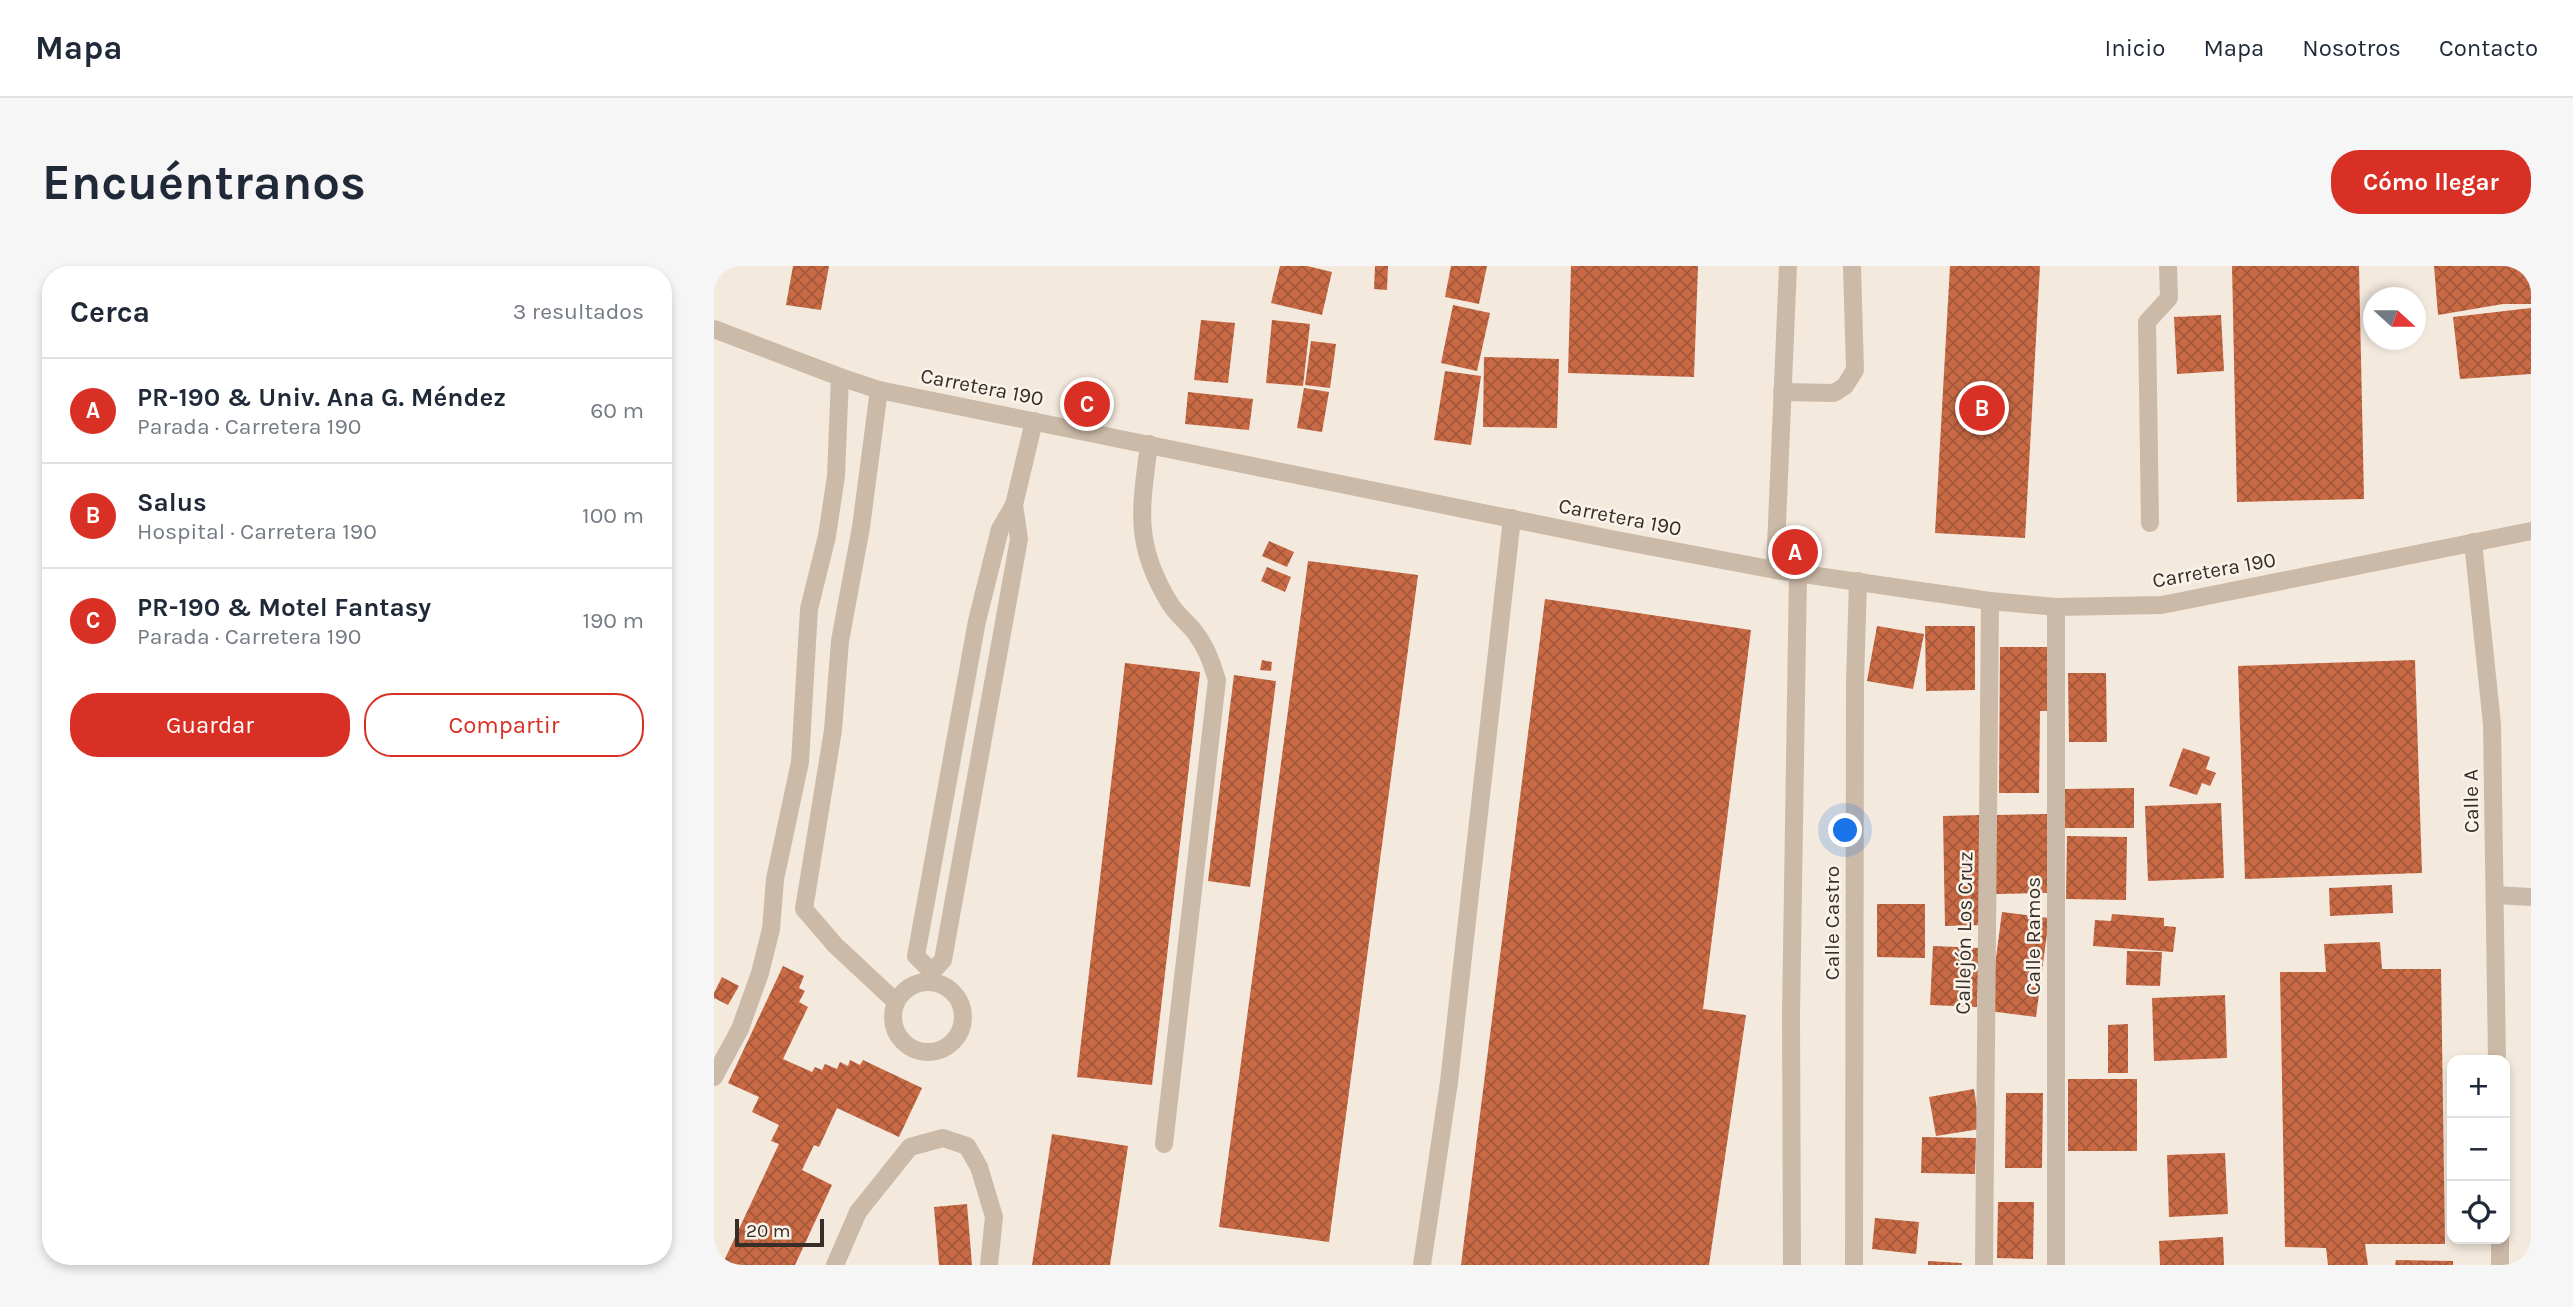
<!DOCTYPE html>
<html lang="es">
<head>
<meta charset="utf-8">
<style>
	:root { --surface:#fff; --page:#f6f6f7; --text:#1f2937; --muted:#747a83; --line:#e0e1e3; --accent:#d93025 }
	body { margin:0; font-family:Karla,sans-serif; background:var(--page); color:var(--text) }
	.controls { position:absolute; right:21px; bottom:21px; display:grid; overflow:hidden; border-radius:14px; box-shadow:0 4px 10px #0003 }
	.controls button { width:63px; height:63px; display:grid; place-items:center; padding:0; border:0; border-bottom:2px solid var(--line); background:var(--surface); color:var(--text); font:35px sans-serif }
	.compass { position:absolute; left:1649px; top:21px; width:63px; height:63px; border-radius:50%; background:var(--surface); box-shadow:0 4px 10px #0003; rotate:111deg }
	.scale { position:absolute; left:21px; bottom:18px; width:89px; box-sizing:border-box; padding-left:7px; border:4px solid #382e29; border-top:0; font-size:19px; line-height:24px; white-space:nowrap; color:#382e29; -webkit-text-stroke:5px #faf3ea; paint-order:stroke }
	.you { position:absolute; left:1132px; top:565px; width:24px; height:24px; margin:-18px; border:5px solid #fff; border-radius:50%; background:#1a73e8; box-shadow:0 0 0 10px #1a73e833 }
	.badge { display:grid; place-items:center; width:46px; height:46px; border-radius:50%; background:var(--accent); color:#fff; font-size:23px; font-weight:700 }
	.pin { position:absolute; translate:-50% -50%; border:4px solid #fff; box-shadow:0 2px 7px #0006 }
	.list { margin:0; padding:0; list-style:none }
	h2 { display:flex; justify-content:space-between; align-items:center; height:91px; margin:0; padding:0 28px; font-size:30px }
	h2 small { font-size:23px; font-weight:400; color:var(--muted) }
	.list li { display:grid; grid-template-columns:46px 1fr auto; gap:21px; align-items:center; box-sizing:border-box; height:105px; padding:0 28px; border-top:2px solid var(--line) }
	.list b { display:block; font-size:26px; white-space:nowrap }
	.list p { margin:0; font-size:23px; white-space:nowrap; color:var(--muted) }
	.list em { font-size:23px; font-style:normal; color:var(--muted) }
	.actions { display:flex; gap:14px; padding:21px 28px }
	.actions a { flex:1; padding:16px 0; border:2px solid var(--accent); border-radius:28px; text-align:center; font-size:24px; color:var(--accent) }
	.actions .main { background:var(--accent); color:#fff }
	.icon { flex:none; width:38px; height:38px; fill:none; stroke:currentColor; stroke-width:2; stroke-linecap:round; stroke-linejoin:round }
	.map { position:relative; flex:none; width:1817px; height:999px; overflow:hidden; border-radius:28px }
	header { display:flex; align-items:center; gap:42px; box-sizing:border-box; height:98px; padding:0 35px; background:var(--surface); border-bottom:2px solid var(--line) }
	header strong { font-size:33px }
	nav { display:flex; gap:38px; margin-inline-start:auto; font-size:24px }
	.intro { display:flex; align-items:center; justify-content:space-between; box-sizing:border-box; height:168px; padding:0 42px }
	h1 { margin:0; font-size:49px }
	.button { padding:18px 32px; border-radius:28px; background:var(--accent); color:#fff; font-size:24px; font-weight:700 }
	main { display:flex; gap:42px; padding:0 42px }
	aside { flex:1; background:var(--surface); border-radius:28px; box-shadow:0 4px 10px #0003 }
	.map>svg:first-child { display:block }
</style>
</head>
<body>
<header>
<strong>Mapa</strong>
<nav><a>Inicio</a><a>Mapa</a><a>Nosotros</a><a>Contacto</a></nav>
</header>
<div class="intro"><h1>Encuéntranos</h1><a class="button">Cómo llegar</a></div>
<main>
<aside>
<h2>Cerca<small>3 resultados</small></h2>
<ul class="list">
<li><span class="badge">A</span><div><b>PR-190 &amp; Univ. Ana G. Méndez</b><p>Parada · Carretera 190</p></div><em>60 m</em></li>
<li><span class="badge">B</span><div><b>Salus</b><p>Hospital · Carretera 190</p></div><em>100 m</em></li>
<li><span class="badge">C</span><div><b>PR-190 &amp; Motel Fantasy</b><p>Parada · Carretera 190</p></div><em>190 m</em></li>
</ul>
<div class="actions"><a class="main">Guardar</a><a>Compartir</a></div>
</aside>
<div class="map">
<svg width="1817" height="999" viewBox="0 0 1817 999">
	<defs>
		<pattern id="building-cross-hatch" width="8" height="8" patternUnits="userSpaceOnUse" patternTransform="scale(1.75)"><rect width="8" height="8" fill="#c96a45"/><path d="M0 0l8 8M0 8l8-8" fill="none" stroke="#a4583a"/></pattern>
	</defs>
	<rect width="100%" height="100%" fill="#f3e9dd"/>
	<g fill="url(#building-cross-hatch)">
		<polygon points="79,0 115,0 107,44 72,39"/>
		<polygon points="566,0 593,0 618,6 608,49 557,37"/>
		<polygon points="661,0 674,0 673,24 660,23"/>
		<polygon points="737,0 773,0 765,38 731,31"/>
		<polygon points="857,0 984,0 980,111 854,107"/>
		<polygon points="1236,0 1326,0 1311,272 1221,267"/>
		<polygon points="1518,0 1645,0 1650,233 1523,236"/>
		<polygon points="1720,0 1817,0 1817,38 1789,38 1724,49"/>
		<polygon points="739,39 776,47 763,105 727,97"/>
		<polygon points="1817,42 1817,108 1746,113 1739,51"/>
		<polygon points="1507,49 1510,105 1463,108 1460,51"/>
		<polygon points="487,54 521,57 514,117 480,114"/>
		<polygon points="558,54 596,58 589,120 552,117"/>
		<polygon points="597,75 622,78 616,122 591,119"/>
		<polygon points="770,91 845,93 843,162 769,161"/>
		<polygon points="731,105 767,110 757,179 720,174"/>
		<polygon points="590,122 615,126 608,166 583,162"/>
		<polygon points="474,126 539,133 535,164 471,158"/>
		<polygon points="555,275 580,286 573,301 548,290"/>
		<polygon points="594,295 704,309 615,976 505,961"/>
		<polygon points="553,301 577,311 571,326 547,315"/>
		<polygon points="831,333 1037,364 989,743 1032,749 995,999 747,999"/>
		<polygon points="1163,360 1210,368 1199,423 1153,415"/>
		<polygon points="1211,360 1261,360 1261,424 1212,425"/>
		<polygon points="1286,381 1334,381 1334,445 1326,445 1325,527 1285,527"/>
		<polygon points="548,394 558,396 557,405 546,404"/>
		<polygon points="1701,394 1708,607 1531,613 1524,400"/>
		<polygon points="411,397 486,406 438,819 363,811"/>
		<polygon points="1354,407 1392,407 1393,476 1355,476"/>
		<polygon points="520,409 562,415 536,621 494,615"/>
		<polygon points="1469,482 1496,491 1492,503 1502,507 1496,520 1488,517 1483,529 1455,520"/>
		<polygon points="1420,522 1420,562 1351,562 1351,523"/>
		<polygon points="1507,537 1510,612 1434,615 1431,540"/>
		<polygon points="1333,548 1334,627 1281,628 1281,549"/>
		<polygon points="1267,549 1269,659 1231,660 1229,550"/>
		<polygon points="1353,570 1413,571 1412,634 1352,633"/>
		<polygon points="1678,619 1679,647 1616,650 1615,622"/>
		<polygon points="1163,638 1211,638 1211,692 1163,691"/>
		<polygon points="1288,646 1335,652 1322,751 1275,745"/>
		<polygon points="1398,648 1450,652 1450,660 1462,661 1459,686 1379,680 1381,654 1397,655"/>
		<polygon points="1666,676 1668,703 1727,703 1731,978 1651,978 1654,999 1614,999 1612,982 1571,981 1566,706 1612,706 1610,678"/>
		<polygon points="1219,680 1265,682 1263,741 1216,739"/>
		<polygon points="1413,685 1448,686 1446,720 1412,719"/>
		<polygon points="69,700 90,710 85,722 91,725 85,736 94,741 69,793 98,806 101,801 108,804 111,798 123,803 126,796 134,800 136,794 146,799 149,794 208,822 185,871 123,842 105,881 100,879 88,904 118,919 81,999 8,999 65,878 57,875 65,859 38,846 45,831 14,817"/>
		<polygon points="8,711 25,720 14,739 0,732 0,727"/>
		<polygon points="1511,729 1513,792 1440,795 1438,732"/>
		<polygon points="1414,758 1414,807 1394,807 1394,759"/>
		<rect x="1354" y="813" width="69" height="72"/>
		<polygon points="1260,823 1266,863 1222,870 1215,831"/>
		<polygon points="1292,827 1329,827 1328,902 1291,902"/>
		<polygon points="338,868 414,880 396,999 318,999"/>
		<polygon points="1208,871 1262,872 1261,908 1207,907"/>
		<polygon points="1511,887 1514,948 1455,951 1453,889"/>
		<polygon points="1284,936 1320,936 1319,993 1283,992"/>
		<polygon points="253,938 258,999 225,999 220,941"/>
		<polygon points="1161,952 1205,956 1202,988 1158,983"/>
		<polygon points="1509,971 1510,999 1446,999 1445,975"/>
		<polygon points="1682,994 1739,995 1739,999 1681,999"/>
		<polygon points="1214,995 1248,997 1248,999 1214,999"/>
	</g>
	<g fill="none" stroke-linecap="round" stroke-linejoin="round">
		<g stroke="#ccbaa8" stroke-width="18">
			<polyline points="0,63 126,111 165,124 897,273 1061,304 1276,335 1342,341 1448,339 1817,265"/>
			<polyline points="165,124 147,261 126,375 119,464 90,643 121,679 182,736"/>
			<polyline points="1068,126 1120,127 1131,120 1141,104 1138,0"/>
			<path d="M435,178C427,243 419,276 455,336C461,347 472,355 480,365C492,380 497,395 503,414L450,878"/>
			<polyline points="1436,257 1433,56 1455,32 1454,0"/>
			<polyline points="1759,276 1778,458 1783,794"/>
			<polyline points="1061,304 1074,0"/>
			<polyline points="1781,629 1817,631"/>
			<polyline points="218,706 202,690 263,355 286,263 300,239 320,155"/>
			<polyline points="216,715 218,706 229,694 305,273 300,239"/>
			<circle cx="214" cy="751" r="35"/>
			<polyline points="0,811 26,763 46,707 57,663 61,613 86,496 95,343 113,270 122,210 126,111"/>
			<polyline points="1786,973 1786,999"/>
			<polyline points="121,999 144,946 196,881 229,872 253,880 265,901 280,951 275,999"/>
			<polyline points="708,999 735,816 798,252"/>
			<polyline points="1078,999 1077,748 1084,306"/>
			<polyline points="1140,999 1141,416 1144,315"/>
			<polyline points="1270,999 1276,335"/>
			<polyline points="1342,999 1342,341"/>
		</g>
	</g>
	<g text-anchor="middle" stroke-width="5" stroke-linejoin="round" paint-order="stroke">
		<g font-size="21" fill="#382e29" stroke="#faf3ea">
			<text transform="translate(268 121) rotate(11)" y="7">Carretera 190</text>
			<text transform="translate(906 251) rotate(11)" y="7">Carretera 190</text>
			<text transform="translate(1500 304) rotate(-10)" y="7">Carretera 190</text>
			<text transform="translate(1757 535) rotate(-91)" y="7">Calle A</text>
			<text transform="translate(1118 657) rotate(-90)" y="7">Calle Castro</text>
			<text transform="translate(1250 667) rotate(-89)" y="7">Callejón Los Cruz</text>
			<text transform="translate(1319 670) rotate(-90)" y="7">Calle Ramos</text>
		</g>
	</g>
</svg>
<div class="controls">
<button>+</button>
<button>−</button>
<button><svg class="icon" aria-label="locate" viewBox="0 0 24 24"><circle cx="12" cy="12" r="6"/><path d="M12 2v4M12 18v4M2 12h4M18 12h4"/></svg></button>
</div>
<svg class="compass" viewBox="-18 -18 36 36"><path d="M0-13l5 13h-10z" fill="#e53935"/><path d="M0 13l5-13h-10z" fill="#747a83"/></svg>
<div class="scale">20 m</div>
<div class="you"></div>
<div class="pin badge" style="left:1081px;top:286px">A</div>
<div class="pin badge" style="left:1268px;top:142px">B</div>
<div class="pin badge" style="left:373px;top:138px">C</div>
</div>
</main>
</body>
</html>
